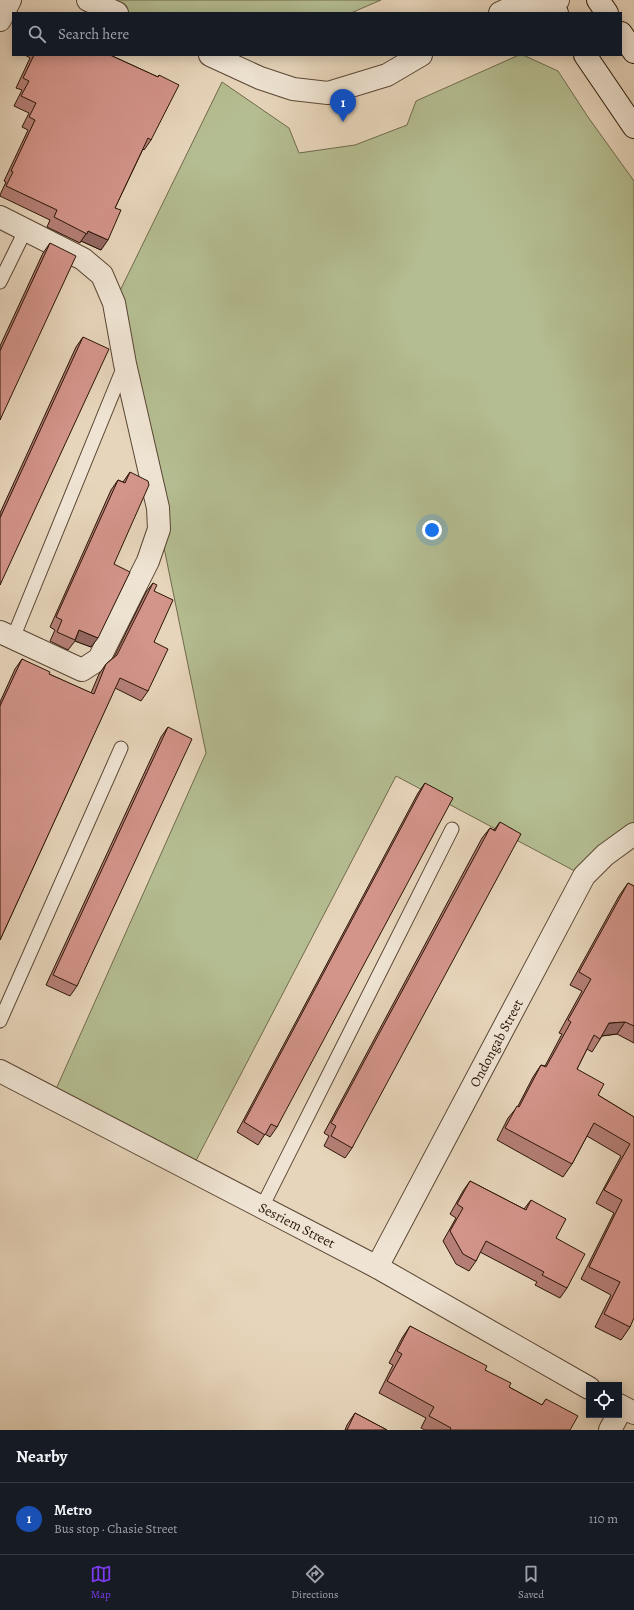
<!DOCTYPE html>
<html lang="en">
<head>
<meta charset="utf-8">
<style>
	:root { --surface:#171b24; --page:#20242c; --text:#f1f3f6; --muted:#9ea1a6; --line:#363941; --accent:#7c3aed }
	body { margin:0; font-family:Alegreya,serif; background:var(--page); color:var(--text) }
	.controls { position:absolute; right:12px; bottom:12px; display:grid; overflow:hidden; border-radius:0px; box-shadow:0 2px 10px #0003 }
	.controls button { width:36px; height:36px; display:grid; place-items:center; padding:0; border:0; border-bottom:1px solid var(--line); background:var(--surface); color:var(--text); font:20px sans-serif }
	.you { position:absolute; left:432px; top:530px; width:14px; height:14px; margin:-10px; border:3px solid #fff; border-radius:50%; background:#1a73e8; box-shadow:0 0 0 6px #1a73e833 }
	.badge { display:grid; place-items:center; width:26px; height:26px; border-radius:50%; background:var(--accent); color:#fff; font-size:13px; font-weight:700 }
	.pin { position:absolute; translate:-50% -33px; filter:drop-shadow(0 1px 2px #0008) }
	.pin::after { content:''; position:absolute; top:21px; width:14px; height:12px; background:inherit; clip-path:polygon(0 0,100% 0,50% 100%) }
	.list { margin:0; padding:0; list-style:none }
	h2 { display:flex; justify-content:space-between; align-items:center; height:52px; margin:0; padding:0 16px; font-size:17px }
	h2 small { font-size:13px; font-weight:400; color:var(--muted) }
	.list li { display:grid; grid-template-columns:26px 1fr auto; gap:12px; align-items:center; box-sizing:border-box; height:72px; padding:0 16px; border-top:1px solid var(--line) }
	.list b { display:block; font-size:15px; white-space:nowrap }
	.list p { margin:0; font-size:13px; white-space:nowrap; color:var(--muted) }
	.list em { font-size:13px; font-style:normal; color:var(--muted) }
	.icon { flex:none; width:22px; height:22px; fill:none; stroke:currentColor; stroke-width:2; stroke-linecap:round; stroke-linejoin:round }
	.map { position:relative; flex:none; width:634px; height:1430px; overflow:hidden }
	.search { position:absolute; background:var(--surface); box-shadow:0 2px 10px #0003; left:12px; right:12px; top:12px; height:44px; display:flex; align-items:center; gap:10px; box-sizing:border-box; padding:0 14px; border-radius:0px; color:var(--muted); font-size:15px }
	.sheet { height:124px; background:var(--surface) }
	nav { display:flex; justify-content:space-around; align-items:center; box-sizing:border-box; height:56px; border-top:1px solid var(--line); background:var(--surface); font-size:11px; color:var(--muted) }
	nav a { display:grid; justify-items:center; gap:2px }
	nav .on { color:var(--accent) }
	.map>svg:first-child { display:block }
</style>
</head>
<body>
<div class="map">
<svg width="634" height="1430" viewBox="0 0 634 1430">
	<rect width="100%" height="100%" fill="#e7d5bb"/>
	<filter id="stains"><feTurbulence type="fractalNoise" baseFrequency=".005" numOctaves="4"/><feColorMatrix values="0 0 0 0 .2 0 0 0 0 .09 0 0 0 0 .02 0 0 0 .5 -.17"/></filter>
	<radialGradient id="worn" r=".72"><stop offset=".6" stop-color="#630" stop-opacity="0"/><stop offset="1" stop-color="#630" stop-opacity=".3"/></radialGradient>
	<g fill="#b4bd91" stroke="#706a4c">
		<polygon points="93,0 381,0 351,13 121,13"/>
		<polygon points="519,55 523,55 558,71 588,117 634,181 634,834 584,876 396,776 191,1170 52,1098 206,753 114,303 222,82 289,128 299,153 355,145 407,125 416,101"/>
	</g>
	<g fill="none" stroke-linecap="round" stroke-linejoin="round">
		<defs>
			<g id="service">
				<polyline points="0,282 25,231"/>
				<polyline points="13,638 124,366"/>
				<polyline points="0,1021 121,748"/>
				<polyline points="262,1207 452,829"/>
			</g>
			<g id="minor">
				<polyline points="88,0 117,13"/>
				<polyline points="500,13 513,7 551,4 558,0"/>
				<polyline points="0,20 10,0"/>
				<polyline points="210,55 260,78 293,89 328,93 387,75 421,55"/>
				<polyline points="0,217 83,259 102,275 114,303 125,364 158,508 159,529 148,561 99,659 82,670 0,632"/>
				<polyline points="0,1071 377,1267 589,1388"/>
				<polyline points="377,1267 584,876 605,855 634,834"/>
				<polyline points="619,1405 634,1413"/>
				<polyline points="610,1430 618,1415"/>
			</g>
			<g id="secondary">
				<polyline points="548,0 557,13"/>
				<polyline points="598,0 607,13"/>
				<polyline points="621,33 634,52"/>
				<polyline points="585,55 634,127"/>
			</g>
		</defs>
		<use href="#service" stroke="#5a4634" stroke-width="15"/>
		<use href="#minor" stroke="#5a4634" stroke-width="24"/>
		<use href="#secondary" stroke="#2b1607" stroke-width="24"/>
		<use href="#service" stroke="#efe4d3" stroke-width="13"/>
		<use href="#minor" stroke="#efe4d3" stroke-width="22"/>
		<use href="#secondary" stroke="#efe4d3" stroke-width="22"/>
	</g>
	<g fill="#b57f77" stroke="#2b1607">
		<polygon points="25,55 110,55 158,77 159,75 151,140 144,150 143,149 115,208 101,250 81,241 80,243 47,227 50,220 0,196 0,195 6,182 4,181 28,130 22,127 29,113 14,106 22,90 16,88 30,58"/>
		<polygon points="50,243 0,420 0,346 43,253"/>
		<polygon points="83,337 0,585 0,513 76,347"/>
		<polygon points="130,472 114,564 91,647 75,641 68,650 50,641 55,630 50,627 111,490 118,480 123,482"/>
		<polygon points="153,583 154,591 154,642 148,691 141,701 115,688 0,940 0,702 15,669 22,659 49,674 91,693 99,674 106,664 114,657 146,592"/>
		<polygon points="168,727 77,986 70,996 46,985 161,737"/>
		<polygon points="425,783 277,1127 270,1137 265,1134 258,1145 237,1132 418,793"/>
		<polygon points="500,822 352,1148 345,1158 324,1146 329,1136 324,1133 482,838 490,828 494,830"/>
		<polygon points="628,883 634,886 634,1043 617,1034 602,1036 592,1052 587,1049 577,1069 598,1095 634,1117 630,1327 621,1340 595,1327 611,1295 581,1279 614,1213 596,1203 621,1156 587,1136 572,1164 563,1177 497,1140 508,1118 518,1106 533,1077 541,1065 545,1066 562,1034 559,1033 582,991 570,985 619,896"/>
		<polygon points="470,1181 524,1209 531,1200 556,1238 567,1288 560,1298 535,1285 537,1282 480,1252 476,1261 469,1271 456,1264 443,1241 456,1218 450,1214 463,1191"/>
		<polygon points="410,1326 485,1370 509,1387 542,1405 546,1399 570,1430 425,1430 421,1428 426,1418 379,1393 393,1365 389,1363 402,1338"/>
		<polygon points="355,1413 387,1430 345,1430 347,1425"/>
	</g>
	<g fill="#946861" stroke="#2b1607">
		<polygon points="88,231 108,240 101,250 81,241"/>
		<polygon points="79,630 98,638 91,647 75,641"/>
		<polygon points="625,1022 617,1034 601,1036 609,1023"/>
	</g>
	<g fill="#d3948a" stroke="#2b1607">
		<polygon points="34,55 110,55 158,77 159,75 179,85 151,140 148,138 115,208 121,210 108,240 88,231 87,234 54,217 57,210 6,186 13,172 11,171 35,120 29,117 36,103 21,96 29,81 23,78"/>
		<polygon points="50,243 76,256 0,420 0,351"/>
		<polygon points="83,337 109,349 0,585 0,518"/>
		<polygon points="130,472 148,481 149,485 114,564 130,572 98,638 79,630 75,640 57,632 62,620 56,617 118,480 125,483"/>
		<polygon points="153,583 157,585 154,591 173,600 154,642 168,649 148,691 120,678 0,940 0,706 22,659 50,672 49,674 94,694 106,664 117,655"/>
		<polygon points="168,727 192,739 77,986 53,975"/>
		<polygon points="425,783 453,798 277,1127 271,1124 265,1135 244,1122"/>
		<polygon points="500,822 521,834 352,1148 331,1136 336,1126 331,1123 490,828 495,831"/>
		<polygon points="628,883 634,886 634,1026 625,1022 609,1023 600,1039 594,1035 577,1069 604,1084 598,1095 634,1117 634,1318 630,1327 604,1314 620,1282 589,1267 622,1200 604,1190 630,1144 594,1123 572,1164 505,1128 517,1106 519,1107 541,1065 546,1067 571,1022 568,1020 591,979 579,972"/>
		<polygon points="470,1181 526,1210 531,1200 566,1219 556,1238 585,1254 567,1288 542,1275 544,1272 486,1241 476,1261 463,1254 450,1231 463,1208 457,1204"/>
		<polygon points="410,1326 487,1366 485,1370 511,1383 509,1387 542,1405 546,1399 578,1416 570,1430 450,1430 451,1428 429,1416 434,1407 387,1381 402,1354 397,1351"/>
		<polygon points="355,1413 387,1430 347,1430"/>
	</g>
	<g text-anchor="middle" stroke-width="3.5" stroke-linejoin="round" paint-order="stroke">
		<g font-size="14" fill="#2b1607" stroke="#efe4d3">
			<text transform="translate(496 1043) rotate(-62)" y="5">Ondongab Street</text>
			<text transform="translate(297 1225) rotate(27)" y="5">Sesriem Street</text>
		</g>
	</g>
	<rect width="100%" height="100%" filter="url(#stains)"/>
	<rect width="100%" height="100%" fill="url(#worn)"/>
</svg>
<div class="controls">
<button><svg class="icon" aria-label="locate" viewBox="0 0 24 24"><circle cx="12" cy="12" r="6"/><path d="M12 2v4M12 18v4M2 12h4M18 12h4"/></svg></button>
</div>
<div class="you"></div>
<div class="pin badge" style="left:343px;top:122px;background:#1a4fb4">1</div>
<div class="search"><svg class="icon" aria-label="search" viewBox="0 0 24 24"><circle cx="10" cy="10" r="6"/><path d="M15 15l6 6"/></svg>Search here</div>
</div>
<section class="sheet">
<h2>Nearby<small></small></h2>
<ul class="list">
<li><span class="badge" style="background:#1a4fb4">1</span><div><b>Metro</b><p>Bus stop · Chasie Street</p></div><em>110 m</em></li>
</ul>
</section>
<nav>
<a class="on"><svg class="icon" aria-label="map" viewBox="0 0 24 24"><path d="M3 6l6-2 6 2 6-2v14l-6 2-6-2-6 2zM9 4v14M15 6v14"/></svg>Map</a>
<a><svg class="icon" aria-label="directions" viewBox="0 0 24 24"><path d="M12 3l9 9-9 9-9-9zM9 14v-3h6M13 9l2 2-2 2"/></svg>Directions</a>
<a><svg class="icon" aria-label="saved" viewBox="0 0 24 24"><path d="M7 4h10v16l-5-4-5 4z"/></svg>Saved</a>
</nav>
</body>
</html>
